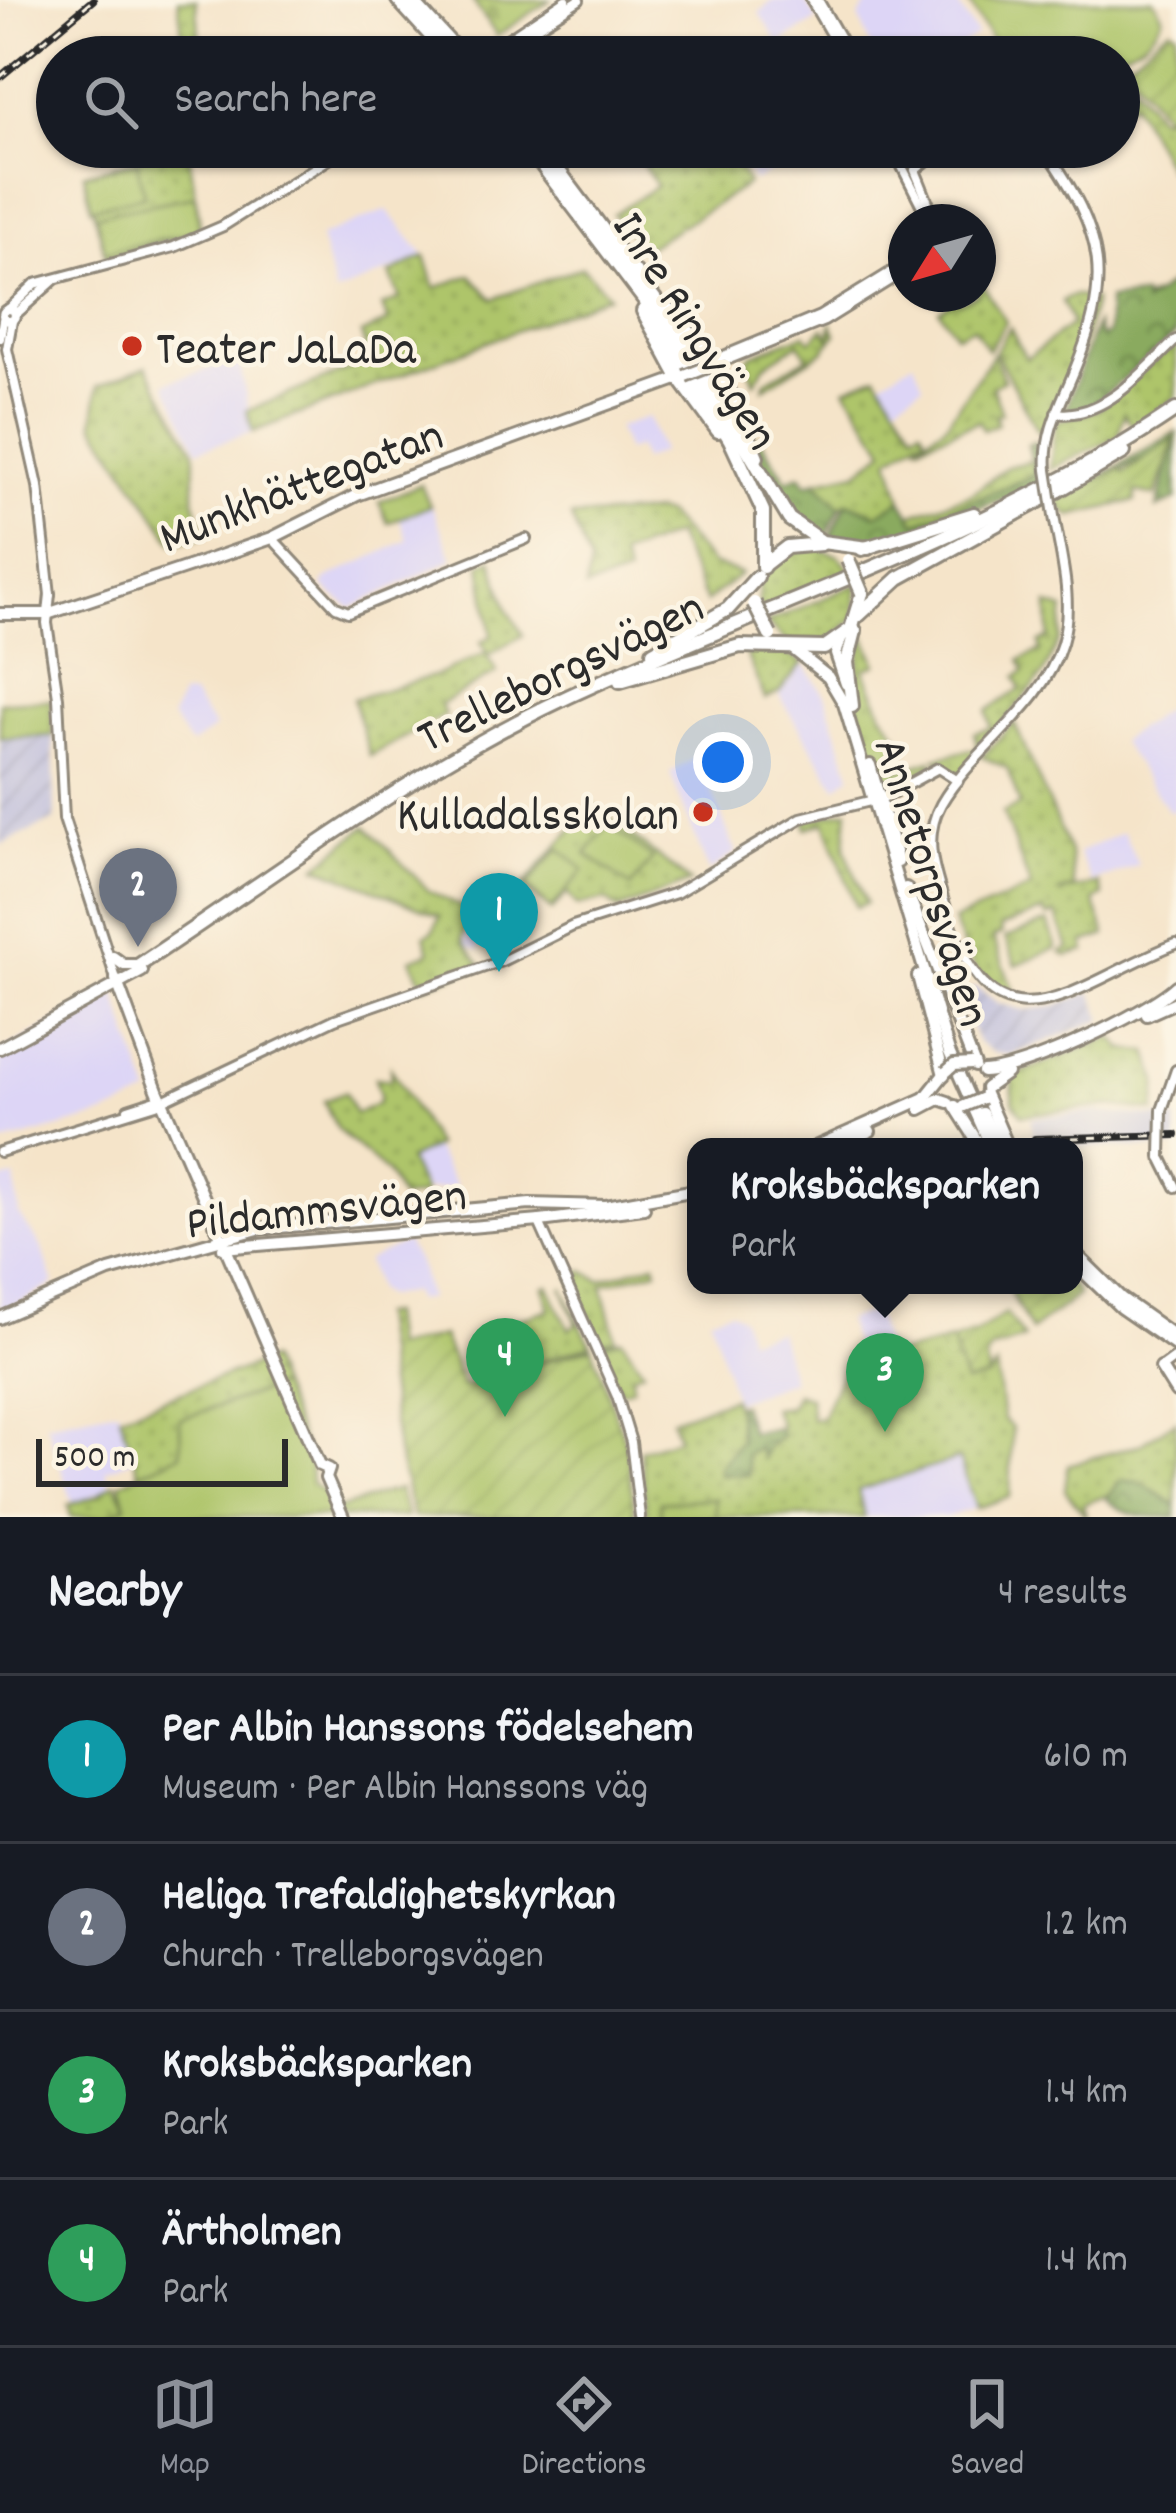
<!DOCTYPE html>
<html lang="en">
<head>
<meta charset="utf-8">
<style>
	:root { --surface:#171b24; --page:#242831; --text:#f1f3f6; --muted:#9ea1a6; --line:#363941; --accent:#8c9099 }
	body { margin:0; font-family:Dekko,sans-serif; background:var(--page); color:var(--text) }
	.compass { position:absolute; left:888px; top:204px; width:108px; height:108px; border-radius:50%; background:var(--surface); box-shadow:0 3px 9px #0004; rotate:233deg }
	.scale { position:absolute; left:36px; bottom:30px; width:252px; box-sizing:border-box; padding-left:12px; border:6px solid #2b2b2b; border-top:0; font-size:33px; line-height:42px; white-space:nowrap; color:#2b2b2b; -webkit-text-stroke:9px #fcf5e5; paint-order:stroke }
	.you { position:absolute; left:723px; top:762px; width:42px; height:42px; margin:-30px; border:9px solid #fff; border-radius:50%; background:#1a73e8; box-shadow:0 0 0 18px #1a73e833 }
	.badge { display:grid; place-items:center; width:78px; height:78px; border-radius:50%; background:var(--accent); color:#fff; font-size:39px; font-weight:700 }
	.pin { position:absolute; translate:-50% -99px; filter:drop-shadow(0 3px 6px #0008) }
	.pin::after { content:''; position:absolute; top:63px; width:42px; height:36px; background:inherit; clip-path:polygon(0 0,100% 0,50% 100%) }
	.popup { position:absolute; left:687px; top:1138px; width:396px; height:156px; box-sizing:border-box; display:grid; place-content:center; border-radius:24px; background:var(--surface); filter:drop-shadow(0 3px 9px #0005); font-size:39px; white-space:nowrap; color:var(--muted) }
	.popup b { font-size:45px; color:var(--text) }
	.popup::after { content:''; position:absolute; left:50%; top:100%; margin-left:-24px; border:24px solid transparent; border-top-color:var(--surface) }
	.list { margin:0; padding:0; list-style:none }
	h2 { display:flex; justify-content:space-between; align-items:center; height:156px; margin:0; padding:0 48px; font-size:51px }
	h2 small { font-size:39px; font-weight:400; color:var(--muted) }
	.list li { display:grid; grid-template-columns:78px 1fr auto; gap:36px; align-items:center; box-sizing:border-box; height:168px; padding:0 48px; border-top:3px solid var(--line) }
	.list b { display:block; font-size:45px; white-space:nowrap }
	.list p { margin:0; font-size:39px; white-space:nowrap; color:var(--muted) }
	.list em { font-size:39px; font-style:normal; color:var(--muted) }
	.icon { flex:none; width:66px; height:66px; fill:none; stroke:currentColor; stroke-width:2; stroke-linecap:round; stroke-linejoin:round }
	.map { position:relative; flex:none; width:1176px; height:1517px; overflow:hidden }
	.search { position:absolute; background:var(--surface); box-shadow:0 3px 9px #0004; left:36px; right:36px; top:36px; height:132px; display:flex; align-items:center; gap:30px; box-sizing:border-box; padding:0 42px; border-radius:66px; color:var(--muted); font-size:45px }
	.sheet { height:828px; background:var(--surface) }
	nav { display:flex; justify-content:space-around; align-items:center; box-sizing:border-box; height:168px; border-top:3px solid var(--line); background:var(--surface); font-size:33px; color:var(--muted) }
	nav a { display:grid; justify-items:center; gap:6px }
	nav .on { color:var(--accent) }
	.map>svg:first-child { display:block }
</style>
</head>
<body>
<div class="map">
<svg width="1176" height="1517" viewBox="0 0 1176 1517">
	<defs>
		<pattern id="industrial-furrows" width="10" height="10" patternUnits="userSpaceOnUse" patternTransform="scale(3)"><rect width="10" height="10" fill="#c2c1dc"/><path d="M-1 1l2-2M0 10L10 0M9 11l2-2" fill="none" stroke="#a7a6bd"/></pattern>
		<pattern id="grass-dots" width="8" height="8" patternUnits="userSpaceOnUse" patternTransform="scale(3)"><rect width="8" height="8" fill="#aec56b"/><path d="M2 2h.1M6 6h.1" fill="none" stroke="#96a95d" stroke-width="1.8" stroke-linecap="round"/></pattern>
		<pattern id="forest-crowns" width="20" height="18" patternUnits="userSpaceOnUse" patternTransform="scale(3)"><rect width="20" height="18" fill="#8aaa5f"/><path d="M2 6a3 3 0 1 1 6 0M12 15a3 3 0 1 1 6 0" fill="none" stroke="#718b4f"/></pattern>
		<pattern id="cemetery-stones" width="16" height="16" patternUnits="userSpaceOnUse" patternTransform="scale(3)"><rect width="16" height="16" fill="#aec56b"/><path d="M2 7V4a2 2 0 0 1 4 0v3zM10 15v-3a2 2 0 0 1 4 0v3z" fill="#96a95d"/></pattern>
		<pattern id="garden-furrows" width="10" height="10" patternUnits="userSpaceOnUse" patternTransform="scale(3)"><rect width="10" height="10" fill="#aec56b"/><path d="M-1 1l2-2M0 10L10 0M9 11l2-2" fill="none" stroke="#96a95d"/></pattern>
	</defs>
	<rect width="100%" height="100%" fill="#fcf5e5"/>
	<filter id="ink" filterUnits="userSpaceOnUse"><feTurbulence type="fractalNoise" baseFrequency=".00833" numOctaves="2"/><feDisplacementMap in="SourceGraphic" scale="24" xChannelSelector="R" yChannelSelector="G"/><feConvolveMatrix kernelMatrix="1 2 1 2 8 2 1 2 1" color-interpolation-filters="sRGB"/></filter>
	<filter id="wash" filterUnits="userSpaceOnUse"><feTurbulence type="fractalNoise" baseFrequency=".004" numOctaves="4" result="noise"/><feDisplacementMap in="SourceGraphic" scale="48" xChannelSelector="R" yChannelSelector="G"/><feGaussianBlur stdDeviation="2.7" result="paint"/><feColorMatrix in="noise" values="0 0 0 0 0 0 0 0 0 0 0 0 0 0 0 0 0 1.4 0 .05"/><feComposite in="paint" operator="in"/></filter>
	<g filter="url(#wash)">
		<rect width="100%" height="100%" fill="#f5e4c9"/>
		<g fill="#ddd5f6">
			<polygon points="773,0 804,0 817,20 779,44 759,13"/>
			<polygon points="871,0 955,0 977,35 944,57 875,57 859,17"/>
			<polygon points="732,147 810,147 754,182"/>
			<polygon points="387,210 425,256 335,294 320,237"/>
			<polygon points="239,360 253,432 198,450 165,383"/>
			<polygon points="914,361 923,385 896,403 882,381"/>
			<polygon points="648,417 661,452 642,460 637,447 626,451 617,428"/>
			<polygon points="432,506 453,559 351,608 323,587 326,579 408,540 400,519"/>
			<polygon points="804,665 825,695 851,775 837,787 779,695"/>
			<polygon points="182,695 192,696 215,728 191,745 171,718"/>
			<polygon points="1176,702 1176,809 1170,813 1120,741"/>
			<polygon points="697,757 736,852 709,872 670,773"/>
			<polygon points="1123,832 1138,865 1092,883 1078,853"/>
			<polygon points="493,909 514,948 499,956 482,943 478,950 464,944 472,919"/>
			<polygon points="115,992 150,1095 105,1115 0,1144 0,1052"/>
			<polygon points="434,1148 456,1187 425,1190 408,1160"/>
			<polygon points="15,1177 19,1215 41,1246 54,1284 0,1313 0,1180"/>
			<polygon points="406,1242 421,1270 428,1298 415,1301 411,1292 386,1297 376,1290 367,1260"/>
			<polygon points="730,1310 742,1318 748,1338 778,1331 792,1380 735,1401 710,1317"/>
			<polygon points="874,1311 885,1347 857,1356 846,1320"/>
			<polygon points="118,1409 134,1459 106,1470 111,1487 73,1504 46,1423"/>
			<polygon points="960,1458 976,1508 946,1517 865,1517 857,1490"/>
		</g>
		<g fill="url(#industrial-furrows)">
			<polygon points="53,736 55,820 0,845 0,738"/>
			<polygon points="976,987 998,1003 1023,1010 1052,1007 1092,992 1103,1019 1011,1055 994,1053 978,1042 957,994"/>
		</g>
		<polygon fill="#c2c1dc" points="1096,1112 1176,1119 1176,1148 1034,1147 1031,1118"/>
		<g fill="url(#grass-dots)" stroke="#6c784b" stroke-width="3">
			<polygon points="178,0 196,0 202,57 185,57"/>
			<polygon points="1126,59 1123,71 1157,116 1164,117 1176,106 1176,183 1133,103 1127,105 1119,92 1119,60"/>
			<polygon points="188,147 201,230 107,261 84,173"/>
			<polygon points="636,147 725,147 748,184 644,249 613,214 657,186 633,149"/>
			<polygon points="425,256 435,288 471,275 493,299 582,267 609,295 253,432 247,411 370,361 361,334 388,322 382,306 400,299 390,274"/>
			<polygon points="978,277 1006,322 988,350 973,327 956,335 939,310 953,301 952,295 959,303 978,294"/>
			<polygon points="1075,295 1094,300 1084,340 1046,430 1038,432 995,351 1010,328 1026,359 1072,324 1062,301"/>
			<polygon points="1154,295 1146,301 1156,333 1148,341 1141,329 1127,331 1119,326 1110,335 1113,355 1104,364 1095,350 1108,337 1114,313"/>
			<polygon points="832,324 836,334 823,351 764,388 766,381 808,357 799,343 766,364 755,382 747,361 751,355 805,334 811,341 824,328 829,338"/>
			<polygon points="1176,343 1176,397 1133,427 1124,413 1118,437 1050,469 1056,421 1098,410"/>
			<polygon points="993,354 1004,380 992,386 1002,413 995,415 998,424 983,430 979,421 917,445 946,424"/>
			<polygon points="147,366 195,451 194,500 206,536 174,543 94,423 98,386"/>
			<polygon points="877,375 914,431 921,427 926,435 890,458 902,500 876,515 847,503 840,507 815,481 857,472 885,450 846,388"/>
			<polygon points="1035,460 1035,475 916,523 910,515 971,494 1007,467"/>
			<polygon points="656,512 667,515 712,564 741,574 706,602 675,535 621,556 627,575 586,588 590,564 571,517"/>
			<path d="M815,547L839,556L851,571L760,611C752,569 778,552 815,547Z"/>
			<polygon points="492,559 507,608 523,635 489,655 481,642 492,636 481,565"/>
			<polygon points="857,584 855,618 824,645 788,643 766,623"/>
			<polygon points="1048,605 1064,610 1060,639 1043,675 961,774 953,774 936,758 978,748 974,733 991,728 987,711 1021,689 1016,677 1025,671 1020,660 1041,651 1039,643 1049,638"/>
			<polygon points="864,634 877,664 864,669 882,712 907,748 891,754 897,771 931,760 934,765 883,794 854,692"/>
			<polygon points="745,651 785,653 803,663 779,692 765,699"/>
			<polygon points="485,653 497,672 440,705 445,715 370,756 353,699 440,674"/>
			<path d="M1014,722L1070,853L1074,888L1057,893L1099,884L1103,896L1094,901L1106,935L1084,943L1086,951L1067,956L1061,952L1069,948L1056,914L1047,917L1044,911L1000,927L1002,934L993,938L1016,997C976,984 967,956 953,921L1031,888L1003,813L1020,805L1007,768L982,757Z"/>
			<polygon points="593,805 690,882 618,910 606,900 577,906 567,893 552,911 522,887"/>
			<polygon points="848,810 845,849 866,903 856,907 825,822 807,828 805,820"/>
			<polygon points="366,826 429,891 471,912 462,939 481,965 424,986 411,959 430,952 425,935 433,931 440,916 317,866"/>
			<polygon points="1048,922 1057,948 1016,965 1005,938"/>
			<polygon points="1112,1037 1125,1050 1148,1052 1158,1082 1155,1111 1110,1106 1022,1115 1013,1102 1012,1076"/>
			<polygon points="391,1068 436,1146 408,1160 424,1194 401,1199 387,1173 337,1129 324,1101 345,1092 355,1114 378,1103 380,1095 375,1078 391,1080"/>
			<polygon points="655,1263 657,1270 602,1285 616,1339 598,1342 571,1276 583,1271 600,1280"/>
			<polygon points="548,1285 569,1329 577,1324 562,1287 591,1345 515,1369 505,1339 517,1334 512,1321 550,1309 543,1287"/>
			<polygon points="622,1339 643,1370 632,1375 633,1387 624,1391 618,1390 600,1345"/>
			<polygon points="952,1341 965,1383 988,1377 996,1367 1003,1419 1012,1428 1010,1497 976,1508 959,1459 858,1490 865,1517 647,1517 640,1450 678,1438 672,1419 732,1398 743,1435 781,1426 772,1408 790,1406 796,1393 809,1397 811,1419 822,1417 844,1367"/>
			<polygon points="269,1360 279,1386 180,1419 181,1454 139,1473 120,1415"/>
			<polygon points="1176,1421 1176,1505 1136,1481 1117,1483 1115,1493 1083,1504 1086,1516 1065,1490 1068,1465 1141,1444"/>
			<polygon points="115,1483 128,1510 105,1517 71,1517 68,1505 97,1496"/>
		</g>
		<g fill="url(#forest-crowns)" stroke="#5a6a45" stroke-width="3">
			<polygon points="1176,279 1176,334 1089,408 1065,410 1096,324 1100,337 1108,334 1108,300 1143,296 1144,304"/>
			<polygon points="1176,432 1176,500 1157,508 1174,443 1063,498"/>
			<path d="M758,436L787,480L801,475L807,484L815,481L840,507L823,541C785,517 769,480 752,440Z"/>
			<polygon points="1035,441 1043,485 878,543 828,542 847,502 876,514 902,500 916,523 1035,476 1028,444"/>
			<polygon points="741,1404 750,1432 779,1428 781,1436 767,1446 763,1458 758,1448 746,1454 748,1475 720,1474 719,1467 740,1440 736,1405"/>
			<path d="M1121,1480L1141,1483L1176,1505V1517C1150,1517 1125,1517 1107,1499Z"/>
		</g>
		<polygon fill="url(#cemetery-stones)" stroke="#6c784b" stroke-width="3" points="472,0 550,0 497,36"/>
		<g fill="url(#garden-furrows)" stroke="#6c784b" stroke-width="3">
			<polygon points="1170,27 1176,31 1176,104 1164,116 1125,64"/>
			<polygon points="1176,437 1155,496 1136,492 1135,501 1071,516 1060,508 1059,500 1120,468 1124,473"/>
			<polygon points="1021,1285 1071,1285 1078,1295 1031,1331 1009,1290"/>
			<polygon points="1006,1313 1024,1339 991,1350 986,1359 988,1377 965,1384 952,1341 977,1333"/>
			<polygon points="389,1314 393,1348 442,1336 463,1387 592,1347 627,1447 635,1517 413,1517 397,1452 379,1315"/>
		</g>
		<g fill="#aec56b" stroke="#6c784b" stroke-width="3">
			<path d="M967,0H1154L1163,16C1141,73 1051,57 1002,57Z"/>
			<polygon points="137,162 144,196 91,208 84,174"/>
			<polygon points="195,196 200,231 105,252 96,215"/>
			<polygon points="421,484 430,506 388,523 379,502"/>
			<polygon points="51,700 53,736 0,738 0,702"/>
			<polygon points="608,825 653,858 631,887 586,854"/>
			<polygon points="559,848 584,870 551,909 526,887"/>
			<polygon points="279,1386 310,1462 311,1484 325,1493 333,1511 398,1489 407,1517 105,1517 126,1506 120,1483 181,1454 180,1419"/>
			<polygon points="715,1498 716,1517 661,1517 660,1502"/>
		</g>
	</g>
	<g filter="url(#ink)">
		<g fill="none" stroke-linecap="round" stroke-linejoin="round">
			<defs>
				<g id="minor">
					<polyline points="811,0 844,57"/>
					<polyline points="818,0 851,57"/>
					<polyline points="480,57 566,0"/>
					<polyline points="490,57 579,0"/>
					<polyline points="892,147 930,222"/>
					<polyline points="900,147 910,159 922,158"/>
					<path d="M1044,147C1107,237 1113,280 1070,381C1057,411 1044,437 1047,470"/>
					<polyline points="937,154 953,147"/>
					<polyline points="936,222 915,170 937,153"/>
					<circle cx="9" cy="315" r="6"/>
					<polyline points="9,309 35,284 174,247 223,226 348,147"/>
					<polyline points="15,315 54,280"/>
					<polyline points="12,321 7,349 38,486 50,595"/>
					<polyline points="0,338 3,320"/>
					<polyline points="729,359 824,321 906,270"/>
					<polyline points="714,360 820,316 906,263"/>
					<path d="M1056,413C1104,420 1144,370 1176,340"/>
					<path d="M1054,516C1061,557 1074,602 1062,643C1043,708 974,747 941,804C921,840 936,875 947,911C994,1071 1078,981 1176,944"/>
					<polyline points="272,538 336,607 348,612 526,539"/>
					<polyline points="50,594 47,623 58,697 64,819 116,979"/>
					<polyline points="883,798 938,768 958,781"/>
					<polyline points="128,1109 159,1099"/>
					<polyline points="1162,1110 1176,1070"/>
					<polyline points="0,1152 156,1104 335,1019 502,961 573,926 676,893 801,818 870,801"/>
					<polyline points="1161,1157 1176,1187"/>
					<polyline points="539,1222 617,1396 631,1442 640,1517"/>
					<polyline points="1161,1368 1176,1357"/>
				</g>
				<g id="major">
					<polyline points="0,614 47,614 200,563 272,538 357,495 685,376"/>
					<polyline points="841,639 836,654 846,684"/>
					<polyline points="793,649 828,677 844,704 949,1052 991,1147"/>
					<polyline points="870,765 898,862"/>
					<polyline points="906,888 975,1066"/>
					<polyline points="113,957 124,965 139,965"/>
					<polyline points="918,976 944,1075"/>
					<polyline points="116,979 157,1090 320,1465 329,1469 326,1478 343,1517"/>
					<polyline points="1147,1015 1176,1002"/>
					<polyline points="0,1048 142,971"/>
					<path d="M983,1072C1023,1071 1146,1014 1176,986"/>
					<polyline points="986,1088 1007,1073"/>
					<polyline points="985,1094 1008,1147"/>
					<polyline points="955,1106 981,1147"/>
					<polyline points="920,1109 939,1099 948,1102"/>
					<polyline points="982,1113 1000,1147"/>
					<polyline points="815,1147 925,1098 945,1073"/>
					<polyline points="835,1147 870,1131"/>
					<polyline points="540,1221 644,1208"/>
					<polyline points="223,1248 540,1221"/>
					<polyline points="1074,1252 1121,1298 1176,1337"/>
					<polyline points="1074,1263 1121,1308 1176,1346"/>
					<polyline points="0,1318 109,1271 258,1229 530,1204 606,1206 696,1190"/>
					<polyline points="1161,1368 1176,1392"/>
				</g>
				<g id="highway">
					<polyline points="398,0 450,57"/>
					<polyline points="411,0 463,57"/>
					<polyline points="528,147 649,306 730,440 763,511 763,567"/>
					<polyline points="541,147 669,318 789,519 822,542 868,548"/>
					<polyline points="671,310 718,367 757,457"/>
					<polyline points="643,311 679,378 718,431"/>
					<polyline points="1059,490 1124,452"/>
					<polyline points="862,549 974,514"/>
					<polyline points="765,564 787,547 821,544"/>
					<polyline points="859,615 899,578 1059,490"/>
					<polyline points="653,652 728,609 757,577"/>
					<polyline points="620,681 740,646 824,648 851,629 862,593"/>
					<polyline points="852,706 847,662 855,631"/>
					<path d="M139,965C279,873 409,772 561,700C765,604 988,538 1176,410"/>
				</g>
			</defs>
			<use href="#minor" stroke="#90887a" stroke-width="14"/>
			<use href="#major" stroke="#90887a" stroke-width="16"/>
			<use href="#highway" stroke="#90887a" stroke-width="18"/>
			<use href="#minor" stroke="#fff" stroke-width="8"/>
			<use href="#major" stroke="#fff" stroke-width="10"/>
			<use href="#highway" stroke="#fff" stroke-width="12"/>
			<defs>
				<g id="rail">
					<polyline points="0,77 93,0"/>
					<polyline points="1035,1139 1176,1135"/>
				</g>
			</defs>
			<use href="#rail" stroke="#2b2b2b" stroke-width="8"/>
			<use href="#rail" stroke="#fcf5e5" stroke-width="3" stroke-dasharray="9" stroke-linecap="butt"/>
			<defs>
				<g id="minor-bridge">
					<polyline points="1047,470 1054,516"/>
					<polyline points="1161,1157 1162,1110"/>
				</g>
				<g id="major-bridge">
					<polyline points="685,376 708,367"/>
					<polyline points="946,1072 954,1065 972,1064"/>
					<polyline points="962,1107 983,1098"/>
				</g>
				<g id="highway-bridge">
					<polyline points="848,560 862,593"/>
					<polyline points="754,603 770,635"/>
				</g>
			</defs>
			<use href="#minor-bridge" stroke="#90887a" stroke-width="14" stroke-linecap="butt"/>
			<use href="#major-bridge" stroke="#90887a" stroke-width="16" stroke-linecap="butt"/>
			<use href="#highway-bridge" stroke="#90887a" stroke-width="18" stroke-linecap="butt"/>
			<use href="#minor-bridge" stroke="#fff" stroke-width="8"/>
			<use href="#major-bridge" stroke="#fff" stroke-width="10"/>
			<use href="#highway-bridge" stroke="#fff" stroke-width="12"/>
		</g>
	</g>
	<g fill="#c8321e" stroke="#fcf5e5" stroke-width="4.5">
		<circle cx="132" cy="346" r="12"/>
		<circle cx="703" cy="812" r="12"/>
	</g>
	<g text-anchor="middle" stroke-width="9" stroke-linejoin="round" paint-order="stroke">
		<g font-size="48" fill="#2b2b2b" stroke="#fcf5e5">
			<text transform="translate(698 329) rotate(58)" y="17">Inre Ringvägen</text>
			<text transform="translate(300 483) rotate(-21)" y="17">Munkhättegatan</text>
			<text transform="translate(559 669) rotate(-26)" y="17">Trelleborgsvägen</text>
			<text transform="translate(935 881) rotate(73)" y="17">Annetorpsvägen</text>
			<text transform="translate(326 1206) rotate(-6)" y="17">Pildammsvägen</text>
		</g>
		<g font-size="48" fill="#2b2b2b" stroke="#fcf5e5" text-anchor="start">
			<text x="156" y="363">Teater JaLaDa</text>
			<text x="679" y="829" text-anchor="end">Kulladalsskolan</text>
		</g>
	</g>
</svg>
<svg class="compass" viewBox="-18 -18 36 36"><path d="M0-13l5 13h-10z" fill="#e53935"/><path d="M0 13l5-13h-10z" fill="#9ea1a6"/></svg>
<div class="scale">500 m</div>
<div class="you"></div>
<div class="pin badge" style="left:499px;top:972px;background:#0f9aa8">1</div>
<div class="pin badge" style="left:138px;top:947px;background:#6b7280">2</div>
<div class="pin badge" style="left:885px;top:1432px;background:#2e9e5b">3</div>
<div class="popup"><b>Kroksbäcksparken</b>Park</div>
<div class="pin badge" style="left:505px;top:1417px;background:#2e9e5b">4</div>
<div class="search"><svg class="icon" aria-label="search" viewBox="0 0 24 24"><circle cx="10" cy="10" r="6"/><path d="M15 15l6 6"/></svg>Search here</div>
</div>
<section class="sheet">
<h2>Nearby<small>4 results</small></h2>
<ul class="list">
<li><span class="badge" style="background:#0f9aa8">1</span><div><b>Per Albin Hanssons födelsehem</b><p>Museum · Per Albin Hanssons väg</p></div><em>610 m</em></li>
<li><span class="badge" style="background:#6b7280">2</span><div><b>Heliga Trefaldighetskyrkan</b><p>Church · Trelleborgsvägen</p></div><em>1.2 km</em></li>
<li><span class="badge" style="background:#2e9e5b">3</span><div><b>Kroksbäcksparken</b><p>Park</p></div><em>1.4 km</em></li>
<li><span class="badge" style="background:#2e9e5b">4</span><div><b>Ärtholmen</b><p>Park</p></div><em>1.4 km</em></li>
</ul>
</section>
<nav>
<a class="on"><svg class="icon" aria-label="map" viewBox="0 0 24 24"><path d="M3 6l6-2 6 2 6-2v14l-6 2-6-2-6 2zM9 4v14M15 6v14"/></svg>Map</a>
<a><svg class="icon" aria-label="directions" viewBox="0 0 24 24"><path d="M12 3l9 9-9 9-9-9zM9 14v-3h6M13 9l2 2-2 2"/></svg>Directions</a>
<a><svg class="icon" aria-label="saved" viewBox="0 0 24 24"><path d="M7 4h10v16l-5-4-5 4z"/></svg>Saved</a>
</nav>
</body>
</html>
